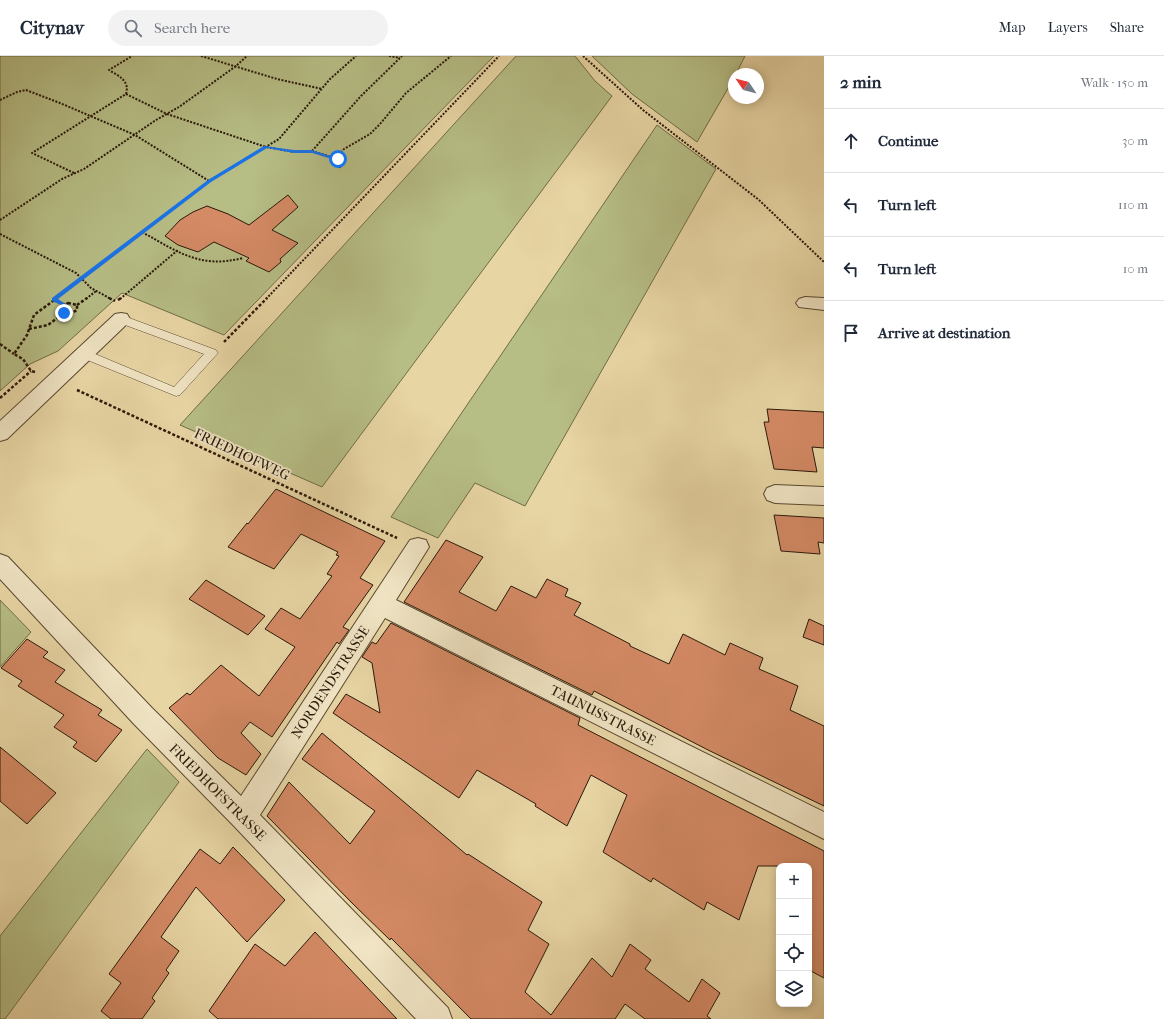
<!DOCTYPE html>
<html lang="en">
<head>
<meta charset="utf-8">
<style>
	:root { --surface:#fff; --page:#f2f2f3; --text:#1f2937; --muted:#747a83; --line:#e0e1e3 }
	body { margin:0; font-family:"IM FELL French Canon",serif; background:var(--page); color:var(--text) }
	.controls { position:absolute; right:12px; bottom:12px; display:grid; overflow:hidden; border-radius:8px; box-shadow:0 2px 10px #0003 }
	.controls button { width:36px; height:36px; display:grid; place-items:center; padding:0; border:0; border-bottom:1px solid var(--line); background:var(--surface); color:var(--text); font:20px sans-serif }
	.compass { position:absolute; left:728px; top:12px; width:36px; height:36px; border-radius:50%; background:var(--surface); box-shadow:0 2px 10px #0003; rotate:305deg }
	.stop { position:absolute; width:12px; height:12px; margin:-9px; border:3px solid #1a73e8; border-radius:50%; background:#fff }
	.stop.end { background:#1a73e8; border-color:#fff; box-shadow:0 1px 4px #0008 }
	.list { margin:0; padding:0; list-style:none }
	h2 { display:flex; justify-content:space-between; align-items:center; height:52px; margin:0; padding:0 16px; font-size:17px }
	h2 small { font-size:13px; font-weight:400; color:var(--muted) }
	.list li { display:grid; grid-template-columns:26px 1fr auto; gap:12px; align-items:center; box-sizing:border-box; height:64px; padding:0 16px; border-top:1px solid var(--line) }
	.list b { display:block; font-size:15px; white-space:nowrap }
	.list em { font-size:13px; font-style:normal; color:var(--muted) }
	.icon { flex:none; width:22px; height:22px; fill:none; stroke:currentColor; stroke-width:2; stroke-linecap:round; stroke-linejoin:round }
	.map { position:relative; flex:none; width:824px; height:963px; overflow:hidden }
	header { display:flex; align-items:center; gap:24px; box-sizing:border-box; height:56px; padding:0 20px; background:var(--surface); border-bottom:1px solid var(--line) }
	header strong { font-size:19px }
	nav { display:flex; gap:22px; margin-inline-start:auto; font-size:14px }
	.search { width:280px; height:36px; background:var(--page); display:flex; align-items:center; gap:10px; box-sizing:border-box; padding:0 14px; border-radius:22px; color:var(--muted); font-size:15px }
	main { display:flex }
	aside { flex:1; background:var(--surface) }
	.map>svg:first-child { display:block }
</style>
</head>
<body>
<header>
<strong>Citynav</strong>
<div class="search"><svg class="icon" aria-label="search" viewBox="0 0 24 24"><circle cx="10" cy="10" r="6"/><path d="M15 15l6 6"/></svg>Search here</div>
<nav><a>Map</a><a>Layers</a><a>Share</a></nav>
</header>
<main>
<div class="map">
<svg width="824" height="963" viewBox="0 0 824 963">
	<rect width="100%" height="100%" fill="#e8d5a4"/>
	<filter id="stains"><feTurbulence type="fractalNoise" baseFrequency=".005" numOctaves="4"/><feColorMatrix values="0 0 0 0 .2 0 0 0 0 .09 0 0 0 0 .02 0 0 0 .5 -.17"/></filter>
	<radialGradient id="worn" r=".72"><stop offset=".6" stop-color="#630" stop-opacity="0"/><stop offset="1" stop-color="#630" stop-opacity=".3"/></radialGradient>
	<g fill="#b6bd85" stroke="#706b47">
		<polygon points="0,0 494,0 224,279 122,237 58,295 30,308 0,335"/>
		<polygon points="516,0 575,0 595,25 612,40 322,431 180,369"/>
		<polygon points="592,0 745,0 736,18 734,18 734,22 697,86 632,38"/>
		<polygon points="657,69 716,113 525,450 475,427 438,482 391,461"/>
		<polygon points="0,544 31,576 0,611"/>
		<polygon points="147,693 179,726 5,963 0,963 0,880"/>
	</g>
	<g fill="#d48a65" stroke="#291909">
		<polygon points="288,139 298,151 272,174 298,187 280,203 281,206 269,216 246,205 249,202 214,186 198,196 178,189 165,180 180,164 193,156 207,150 228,158 249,169"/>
		<polygon points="767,353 824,356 824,392 812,391 817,416 774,413 764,366 769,366"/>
		<polygon points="276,433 385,485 360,522 373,529 343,571 349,574 339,588 337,586 272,681 250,666 241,677 261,698 246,719 218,702 169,652 187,637 190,639 221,609 259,640 295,591 265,573 281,552 300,563 332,520 327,518 339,500 336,499 338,496 301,478 274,513 228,491 247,467 248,468"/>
		<polygon points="774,459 824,462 824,487 818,486 820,498 781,495"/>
		<polygon points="446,484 483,501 459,536 496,555 511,530 536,542 547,523 568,533 565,540 581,547 574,559 630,588 630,590 669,608 683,578 725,599 730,587 763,602 759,613 798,630 790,654 824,670 824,750 708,694 594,635 592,639 404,546"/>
		<polygon points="206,524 265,560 248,579 189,543"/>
		<polygon points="809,563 824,570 824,589 803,581"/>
		<polygon points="391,567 580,662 578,669 824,795 824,922 809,914 809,810 758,810 739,864 707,846 704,854 653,822 651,826 603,796 627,739 591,719 567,770 535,750 536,748 477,714 459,742 333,657 346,638 380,657 372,607 362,601 372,586 376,588"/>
		<polygon points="27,583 48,596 43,601 65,614 55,626 102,654 98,659 122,674 96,706 73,691 77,686 54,671 64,659 18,630 22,625 1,612"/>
		<polygon points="322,677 467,799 468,798 542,846 528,874 549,888 525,936 551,959 592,902 612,921 630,888 651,904 645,913 689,946 702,923 720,937 707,960 711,963 645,963 625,948 615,963 471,963 391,882 390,884 352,847 267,760 289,726 350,788 375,755 302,703"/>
		<polygon points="0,691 56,737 27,768 0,745"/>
		<polygon points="233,791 285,844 247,886 196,831 161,881 179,895 166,914 169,917 152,942 155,945 142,963 111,963 101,955 121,927 109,918 200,793 220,808"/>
		<polygon points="315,876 397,963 218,963 209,955 255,888 285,910"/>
	</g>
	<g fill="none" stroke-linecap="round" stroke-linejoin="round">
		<defs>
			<polygon id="lane" points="121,259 216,294 218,297 180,339 176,340 80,301 78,298 80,295 88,295 174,331 204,298 117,266 116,263 117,260"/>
			<g id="street">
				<polygon points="805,241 824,242 824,254 799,251 796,247 799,243"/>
				<polygon points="121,257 127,258 130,263 127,268 7,383 0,385 0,365 115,258"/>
				<polygon points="775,429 824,431 824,449 775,447 767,444 764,438 767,432"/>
				<polygon points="418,482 426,484 429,491 396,544 824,756 824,783 385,562 260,759 448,952 452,963 416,963 234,770 134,668 0,523 0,498 8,501 152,652 241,740 410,484"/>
			</g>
		</defs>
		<use href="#lane" stroke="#594830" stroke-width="1"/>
		<use href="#street" stroke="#594830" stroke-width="2"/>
		<g stroke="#291909" stroke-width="2" stroke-dasharray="2 1.5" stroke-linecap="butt">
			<polyline points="201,0 277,23 322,33"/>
			<polyline points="389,0 400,2"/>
			<polyline points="583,0 643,54 759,144 824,206"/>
			<polyline points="126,38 167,58 266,91 294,96 312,95 338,103"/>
			<polyline points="0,44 17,36 26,34 60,47 135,79 209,125"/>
			<polyline points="312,95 361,40 402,0"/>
			<polyline points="340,112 337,100 344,93 370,78 380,68 406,37 451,0"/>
			<path d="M74,117L32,97L126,38C130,25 119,20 109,14L132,0"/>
			<polyline points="0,164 62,123 84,113 156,64 179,51 236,10 247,0"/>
			<path d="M142,176C178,196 200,213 243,202"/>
			<polyline points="0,178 76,217 91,232 111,243"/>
			<polyline points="55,243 209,125 279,83 330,23 356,0"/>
			<polyline points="86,243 96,235"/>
			<polyline points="120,243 178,194"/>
			<polyline points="266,243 499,0"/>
		</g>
		<g stroke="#291909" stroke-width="2.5" stroke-dasharray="3 2" stroke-linecap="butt">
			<polyline points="109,242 115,245"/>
			<polyline points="54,244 65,249"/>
			<polyline points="118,244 121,242"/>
			<polygon points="68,247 77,249 77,254 70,258 64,257 62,251"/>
			<polyline points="77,249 87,242"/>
			<polyline points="29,273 48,269 64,257"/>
			<polyline points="224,286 267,242"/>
			<polyline points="0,288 14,298"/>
			<polyline points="35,316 31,315 23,303 14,298 27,279 34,259 57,242"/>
			<polyline points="77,334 397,482"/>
			<polyline points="0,342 31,315"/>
		</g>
		<use href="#lane" fill="#f0e4c4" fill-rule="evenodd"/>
		<use href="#street" fill="#f0e4c4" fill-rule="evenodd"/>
	</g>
	<polygon fill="#1a73e8" points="264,90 294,94 312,94 340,103 338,105 312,97 294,97 267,92 211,126 58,243 67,249 64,253 66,257 62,258 59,253 61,249 52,245 52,242 208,124"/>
	<g text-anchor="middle" stroke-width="3.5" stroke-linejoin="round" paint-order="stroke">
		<g font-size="14" fill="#291909" stroke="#f0e4c4">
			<text transform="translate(242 398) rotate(25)" y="5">FRIEDHOFWEG</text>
			<text transform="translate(330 626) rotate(-57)" y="5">NORDENDSTRASSE</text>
			<text transform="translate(603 659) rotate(27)" y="5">TAUNUSSTRASSE</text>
			<text transform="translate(218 736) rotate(45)" y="5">FRIEDHOFSTRASSE</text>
		</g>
	</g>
	<rect width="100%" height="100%" filter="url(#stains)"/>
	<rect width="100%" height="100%" fill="url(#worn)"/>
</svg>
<div class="controls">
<button>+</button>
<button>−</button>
<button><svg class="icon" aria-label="locate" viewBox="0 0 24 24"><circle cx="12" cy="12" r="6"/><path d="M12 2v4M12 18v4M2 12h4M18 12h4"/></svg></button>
<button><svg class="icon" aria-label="layers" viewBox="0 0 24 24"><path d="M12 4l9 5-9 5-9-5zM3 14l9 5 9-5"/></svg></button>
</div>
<svg class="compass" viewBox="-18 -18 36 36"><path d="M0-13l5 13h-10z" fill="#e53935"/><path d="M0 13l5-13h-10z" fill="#747a83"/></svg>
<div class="stop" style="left:338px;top:103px"></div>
<div class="stop end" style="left:64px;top:257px"></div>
</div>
<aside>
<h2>2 min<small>Walk · 150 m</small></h2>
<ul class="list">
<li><svg class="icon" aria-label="ahead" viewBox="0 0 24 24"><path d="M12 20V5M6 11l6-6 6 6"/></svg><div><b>Continue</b></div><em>30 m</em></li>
<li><svg class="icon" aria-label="left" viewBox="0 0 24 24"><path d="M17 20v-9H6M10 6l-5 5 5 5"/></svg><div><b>Turn left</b></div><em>110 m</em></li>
<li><svg class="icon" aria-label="left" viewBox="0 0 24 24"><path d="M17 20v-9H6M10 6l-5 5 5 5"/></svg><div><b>Turn left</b></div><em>10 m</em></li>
<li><svg class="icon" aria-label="arrive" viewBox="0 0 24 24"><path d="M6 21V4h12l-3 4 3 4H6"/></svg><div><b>Arrive at destination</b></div></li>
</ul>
</aside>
</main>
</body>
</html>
